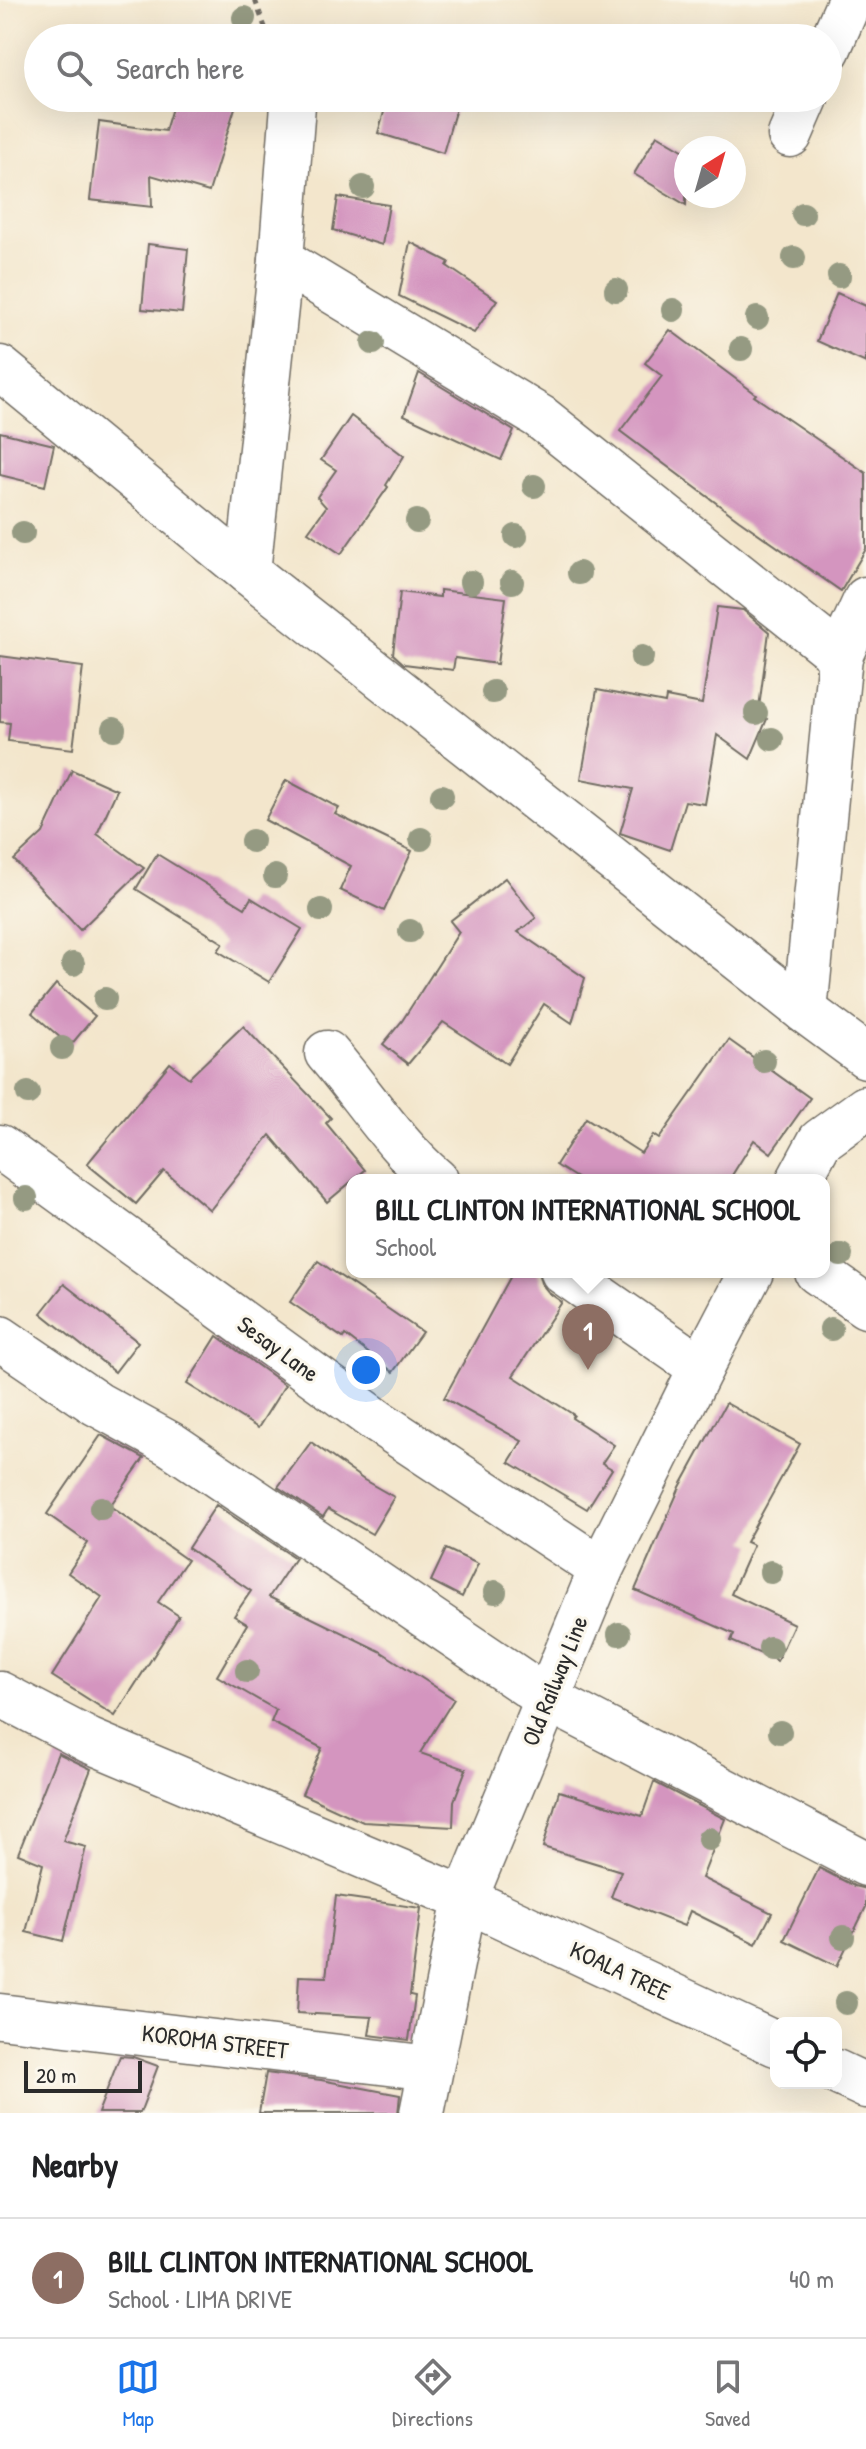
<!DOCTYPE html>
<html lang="en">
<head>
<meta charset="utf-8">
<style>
	:root { --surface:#fff; --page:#f6f6f6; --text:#202124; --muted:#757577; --line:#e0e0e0; --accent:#1a73e8 }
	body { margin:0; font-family:"Patrick Hand",sans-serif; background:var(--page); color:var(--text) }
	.controls { position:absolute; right:24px; bottom:24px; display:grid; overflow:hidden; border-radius:16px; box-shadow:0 8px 32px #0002 }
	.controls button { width:72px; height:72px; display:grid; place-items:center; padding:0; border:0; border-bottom:2px solid var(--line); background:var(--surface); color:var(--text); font:40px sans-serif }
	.compass { position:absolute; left:674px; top:136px; width:72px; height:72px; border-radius:50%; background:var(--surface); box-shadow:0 8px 32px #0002; rotate:37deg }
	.scale { position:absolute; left:24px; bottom:20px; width:118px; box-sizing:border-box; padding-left:8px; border:4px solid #2b2b2b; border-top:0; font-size:22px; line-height:28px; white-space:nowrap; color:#2b2b2b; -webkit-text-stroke:6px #fbf7ec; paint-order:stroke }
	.you { position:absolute; left:366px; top:1370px; width:28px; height:28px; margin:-20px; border:6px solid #fff; border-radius:50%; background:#1a73e8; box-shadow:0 0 0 12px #1a73e833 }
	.badge { display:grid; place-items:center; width:52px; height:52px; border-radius:50%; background:var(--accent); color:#fff; font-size:26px; font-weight:700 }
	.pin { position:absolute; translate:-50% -66px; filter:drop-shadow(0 2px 4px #0008) }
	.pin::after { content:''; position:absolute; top:42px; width:28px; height:24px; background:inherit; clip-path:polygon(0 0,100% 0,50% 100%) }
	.popup { position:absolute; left:346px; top:1174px; width:484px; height:104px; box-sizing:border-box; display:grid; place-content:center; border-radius:16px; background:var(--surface); filter:drop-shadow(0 2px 6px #0005); font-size:26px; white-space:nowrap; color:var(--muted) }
	.popup b { font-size:30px; color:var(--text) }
	.popup::after { content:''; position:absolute; left:50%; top:100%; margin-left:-16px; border:16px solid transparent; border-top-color:var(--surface) }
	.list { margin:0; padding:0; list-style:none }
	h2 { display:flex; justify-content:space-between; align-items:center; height:104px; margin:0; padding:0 32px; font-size:34px }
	h2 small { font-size:26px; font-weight:400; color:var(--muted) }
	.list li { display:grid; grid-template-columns:52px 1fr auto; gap:24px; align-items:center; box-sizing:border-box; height:120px; padding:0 32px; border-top:2px solid var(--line) }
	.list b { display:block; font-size:30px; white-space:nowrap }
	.list p { margin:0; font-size:26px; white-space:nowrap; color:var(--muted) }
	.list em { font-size:26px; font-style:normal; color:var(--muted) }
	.icon { flex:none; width:44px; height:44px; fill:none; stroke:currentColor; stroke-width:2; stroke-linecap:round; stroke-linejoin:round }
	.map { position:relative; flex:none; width:866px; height:2113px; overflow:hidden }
	.search { position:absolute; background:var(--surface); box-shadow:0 8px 32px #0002; left:24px; right:24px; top:24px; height:88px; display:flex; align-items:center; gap:20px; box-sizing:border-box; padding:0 28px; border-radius:44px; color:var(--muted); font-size:30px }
	.sheet { height:224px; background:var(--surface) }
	nav { display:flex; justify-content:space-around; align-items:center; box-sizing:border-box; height:112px; border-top:2px solid var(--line); background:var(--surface); font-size:22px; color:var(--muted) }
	nav a { display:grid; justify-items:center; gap:4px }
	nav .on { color:var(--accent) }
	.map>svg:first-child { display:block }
</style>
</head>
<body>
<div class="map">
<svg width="866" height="2113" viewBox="0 0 866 2113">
	<rect width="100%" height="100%" fill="#fbf7ec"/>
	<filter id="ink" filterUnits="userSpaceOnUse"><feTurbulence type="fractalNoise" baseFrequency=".0125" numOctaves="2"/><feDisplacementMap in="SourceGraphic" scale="16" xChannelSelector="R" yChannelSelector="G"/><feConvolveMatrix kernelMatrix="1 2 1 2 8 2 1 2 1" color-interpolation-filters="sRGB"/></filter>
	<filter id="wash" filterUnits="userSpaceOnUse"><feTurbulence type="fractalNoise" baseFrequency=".006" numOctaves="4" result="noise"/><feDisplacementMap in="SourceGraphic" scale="32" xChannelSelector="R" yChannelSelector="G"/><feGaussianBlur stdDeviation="1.8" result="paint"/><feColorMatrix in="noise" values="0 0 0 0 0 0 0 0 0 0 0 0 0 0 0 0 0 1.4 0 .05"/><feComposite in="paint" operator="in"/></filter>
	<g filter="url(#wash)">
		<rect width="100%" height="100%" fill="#f3e6cc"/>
		<g id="blocks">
			<g fill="#d495bf">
				<polygon points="175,98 238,98 209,192 151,175 152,207 90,200 99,122 165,131"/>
				<polygon points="388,98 436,98 457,105 443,153 378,133"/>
				<polygon points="657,135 686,152 686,205 634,174"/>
				<polygon points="338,197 389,205 382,245 333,230"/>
				<polygon points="410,242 449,262 447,266 497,300 474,333 399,296"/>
				<polygon points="148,244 188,249 182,313 142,309"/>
				<polygon points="837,293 866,306 866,363 817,341"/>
				<polygon points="670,330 756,394 754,396 866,473 866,549 841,591 739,520 620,431 662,376 645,363"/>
				<polygon points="419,373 514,431 501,460 404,415"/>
				<polygon points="351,416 404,456 386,485 388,487 341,554 308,532 326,507 317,497 336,470 321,460"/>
				<polygon points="0,432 54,445 45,486 0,475"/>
				<polygon points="440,590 506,598 497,664 455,658 453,670 404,664 393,654 400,592 440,597"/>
				<polygon points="717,607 743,610 769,632 758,715 767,719 750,759 717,735 705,804 685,801 670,850 620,833 633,789 581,779 597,690 665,703 666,697 702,704"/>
				<polygon points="0,656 83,667 73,749 8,741 10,723 0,722"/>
				<polygon points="72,770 117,790 97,834 144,868 80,930 14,860 43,833"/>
				<polygon points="286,780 339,808 335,814 412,851 384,911 340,890 351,866 265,820"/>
				<polygon points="157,854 245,908 251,898 302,929 269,982 218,951 223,943 136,889"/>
				<polygon points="505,878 536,918 518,932 585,978 572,1023 544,1004 507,1064 443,1022 408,1064 383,1044 402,1021 459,932 450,921"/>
				<polygon points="56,984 95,1016 70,1046 32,1013"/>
				<polygon points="243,1026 331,1118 326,1123 365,1170 327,1202 270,1135 210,1210 164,1171 136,1204 87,1164 170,1063 189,1078"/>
				<polygon points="729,1040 810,1098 771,1153 754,1140 729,1180 580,1180 556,1165 586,1118 641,1153 653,1135 659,1139"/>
				<polygon points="318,1261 422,1332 393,1372 345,1335 343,1338 290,1302"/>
				<polygon points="513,1272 538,1272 541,1283 549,1293 562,1302 513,1376 574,1415 572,1418 614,1445 602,1463 612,1469 587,1509 509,1462 522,1441 444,1398"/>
				<polygon points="64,1284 138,1342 115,1372 41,1313"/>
				<polygon points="217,1336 285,1385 258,1428 187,1384"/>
				<polygon points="726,1403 800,1444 746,1542 753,1545 731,1594 794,1624 777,1661 731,1641 734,1634 635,1590 680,1487"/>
				<polygon points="101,1435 144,1458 110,1506 187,1560 158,1602 179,1616 115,1716 52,1676 102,1597 68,1573 88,1543 47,1514"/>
				<polygon points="311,1442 364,1480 394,1497 372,1534 328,1509 323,1517 278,1487"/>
				<polygon points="216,1505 295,1558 269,1597 380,1651 454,1699 420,1753 466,1769 454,1801 453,1827 363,1822 302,1794 322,1748 271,1722 276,1710 217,1676 247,1624 234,1616 251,1591 188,1548"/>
				<polygon points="446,1549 478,1564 462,1597 431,1581"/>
				<polygon points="58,1753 91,1769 63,1841 86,1847 63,1941 26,1932 43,1864 18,1854"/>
				<polygon points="654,1782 725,1819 702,1878 772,1913 756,1944 690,1911 684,1926 611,1897 621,1871 543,1847 559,1791 642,1816"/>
				<polygon points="819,1868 854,1886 866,1889 866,1907 837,1966 784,1940"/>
				<polygon points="336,1896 421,1908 410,1995 415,1996 409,2040 369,2035 372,2017 297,2013 299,1976 326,1977"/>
				<polygon points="120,2056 133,2057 158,2066 140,2113 98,2113"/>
				<polygon points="266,2073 321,2080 400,2095 398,2113 259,2113"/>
			</g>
		</g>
	</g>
	<g filter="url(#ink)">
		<use href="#blocks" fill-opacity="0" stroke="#716c63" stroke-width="2"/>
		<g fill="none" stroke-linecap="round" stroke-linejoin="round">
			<defs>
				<g id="minor">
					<polyline points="828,50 850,0"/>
					<polyline points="790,135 806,98"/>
					<polyline points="281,260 540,417 840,656 805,1011"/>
					<polyline points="0,368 248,572 805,1011 866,1056"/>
					<polyline points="248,572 281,260 293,105"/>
					<polyline points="840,656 866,599"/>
					<path d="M327,1053C361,1092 398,1149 436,1180"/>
					<polyline points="0,1147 377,1421 601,1569"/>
					<polyline points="799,1180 820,1141 866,1108"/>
					<polyline points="563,1272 701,1368"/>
					<polyline points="817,1272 866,1306"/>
					<polyline points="0,1338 97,1404 172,1445 548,1699 866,1864"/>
					<polyline points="0,1694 90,1741 465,1899 776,2044"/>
					<polyline points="0,2016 430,2068"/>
					<polyline points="836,2072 866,2086"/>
					<polyline points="422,2113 465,1899 601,1569 701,1368 751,1272"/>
				</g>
			</defs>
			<use href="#minor" stroke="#716c63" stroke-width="47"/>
			<polyline stroke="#716c63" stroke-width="5" stroke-dasharray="6 6" stroke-linecap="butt" points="255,0 269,38"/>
			<use href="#minor" stroke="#fff" stroke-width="44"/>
		</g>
		<g fill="#959a82">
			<circle cx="244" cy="18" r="12"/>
			<circle cx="363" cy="187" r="12"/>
			<circle cx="803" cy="214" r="12"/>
			<circle cx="794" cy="258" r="12"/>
			<circle cx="839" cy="276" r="12"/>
			<circle cx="616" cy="290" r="12"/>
			<circle cx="673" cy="310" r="12"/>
			<circle cx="757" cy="318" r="12"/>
			<circle cx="373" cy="343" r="12"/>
			<circle cx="741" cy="349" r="12"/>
			<circle cx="534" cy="486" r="12"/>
			<circle cx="417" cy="521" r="12"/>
			<circle cx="23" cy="533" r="12"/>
			<circle cx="516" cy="536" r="12"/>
			<circle cx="579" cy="573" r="12"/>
			<circle cx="471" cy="582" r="12"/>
			<circle cx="512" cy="582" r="12"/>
			<circle cx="642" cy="657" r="12"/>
			<circle cx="493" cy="692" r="12"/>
			<circle cx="756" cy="713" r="12"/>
			<circle cx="114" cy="729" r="12"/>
			<circle cx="772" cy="739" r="12"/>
			<circle cx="442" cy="796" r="12"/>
			<circle cx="421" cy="839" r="12"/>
			<circle cx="252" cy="841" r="12"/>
			<circle cx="275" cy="876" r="12"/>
			<circle cx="321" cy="910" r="12"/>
			<circle cx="410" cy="931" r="12"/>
			<circle cx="73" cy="964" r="12"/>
			<circle cx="105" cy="999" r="12"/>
			<circle cx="62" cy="1048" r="12"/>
			<circle cx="764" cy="1061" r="12"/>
			<circle cx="28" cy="1093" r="12"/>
			<circle cx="26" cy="1198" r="12"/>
			<circle cx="841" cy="1255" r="12"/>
			<circle cx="831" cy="1329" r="12"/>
			<circle cx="101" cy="1508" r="12"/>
			<circle cx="771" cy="1572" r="12"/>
			<circle cx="495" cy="1592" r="12"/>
			<circle cx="619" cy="1634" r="12"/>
			<circle cx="770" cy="1648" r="12"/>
			<circle cx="247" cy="1671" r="12"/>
			<circle cx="780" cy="1732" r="12"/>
			<circle cx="709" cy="1839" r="12"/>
			<circle cx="843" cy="1937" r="12"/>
			<circle cx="846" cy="2003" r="12"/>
		</g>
	</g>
	<g text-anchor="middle" stroke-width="6" stroke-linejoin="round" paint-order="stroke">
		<g font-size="24" fill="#2b2b2b" stroke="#fbf7ec">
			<text transform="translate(278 1349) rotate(36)" y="8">Sesay Lane</text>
			<text transform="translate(555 1681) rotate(-68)" y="8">Old Railway Line</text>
			<text transform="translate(620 1971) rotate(25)" y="8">KOALA TREE</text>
			<text transform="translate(215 2042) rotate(7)" y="8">KOROMA STREET</text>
		</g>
	</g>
</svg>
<div class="controls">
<button><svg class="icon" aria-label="locate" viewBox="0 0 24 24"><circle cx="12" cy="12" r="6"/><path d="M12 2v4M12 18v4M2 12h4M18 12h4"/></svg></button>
</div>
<svg class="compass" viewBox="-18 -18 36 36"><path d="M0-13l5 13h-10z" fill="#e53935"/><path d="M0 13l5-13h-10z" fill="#757577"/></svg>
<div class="scale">20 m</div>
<div class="you"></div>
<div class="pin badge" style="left:588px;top:1370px;background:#8d6e63">1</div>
<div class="popup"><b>BILL CLINTON INTERNATIONAL SCHOOL</b>School</div>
<div class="search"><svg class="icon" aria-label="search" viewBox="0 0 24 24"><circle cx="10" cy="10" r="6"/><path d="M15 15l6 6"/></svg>Search here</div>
</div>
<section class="sheet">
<h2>Nearby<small></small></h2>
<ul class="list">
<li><span class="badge" style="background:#8d6e63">1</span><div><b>BILL CLINTON INTERNATIONAL SCHOOL</b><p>School · LIMA DRIVE</p></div><em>40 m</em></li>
</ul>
</section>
<nav>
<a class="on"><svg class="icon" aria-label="map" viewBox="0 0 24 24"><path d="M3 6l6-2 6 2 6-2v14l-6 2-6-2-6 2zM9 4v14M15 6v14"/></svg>Map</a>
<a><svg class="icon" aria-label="directions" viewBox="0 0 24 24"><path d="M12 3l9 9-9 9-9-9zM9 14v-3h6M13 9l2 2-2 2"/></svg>Directions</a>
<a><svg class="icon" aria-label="saved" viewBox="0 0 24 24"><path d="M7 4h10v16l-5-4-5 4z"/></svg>Saved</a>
</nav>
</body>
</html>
